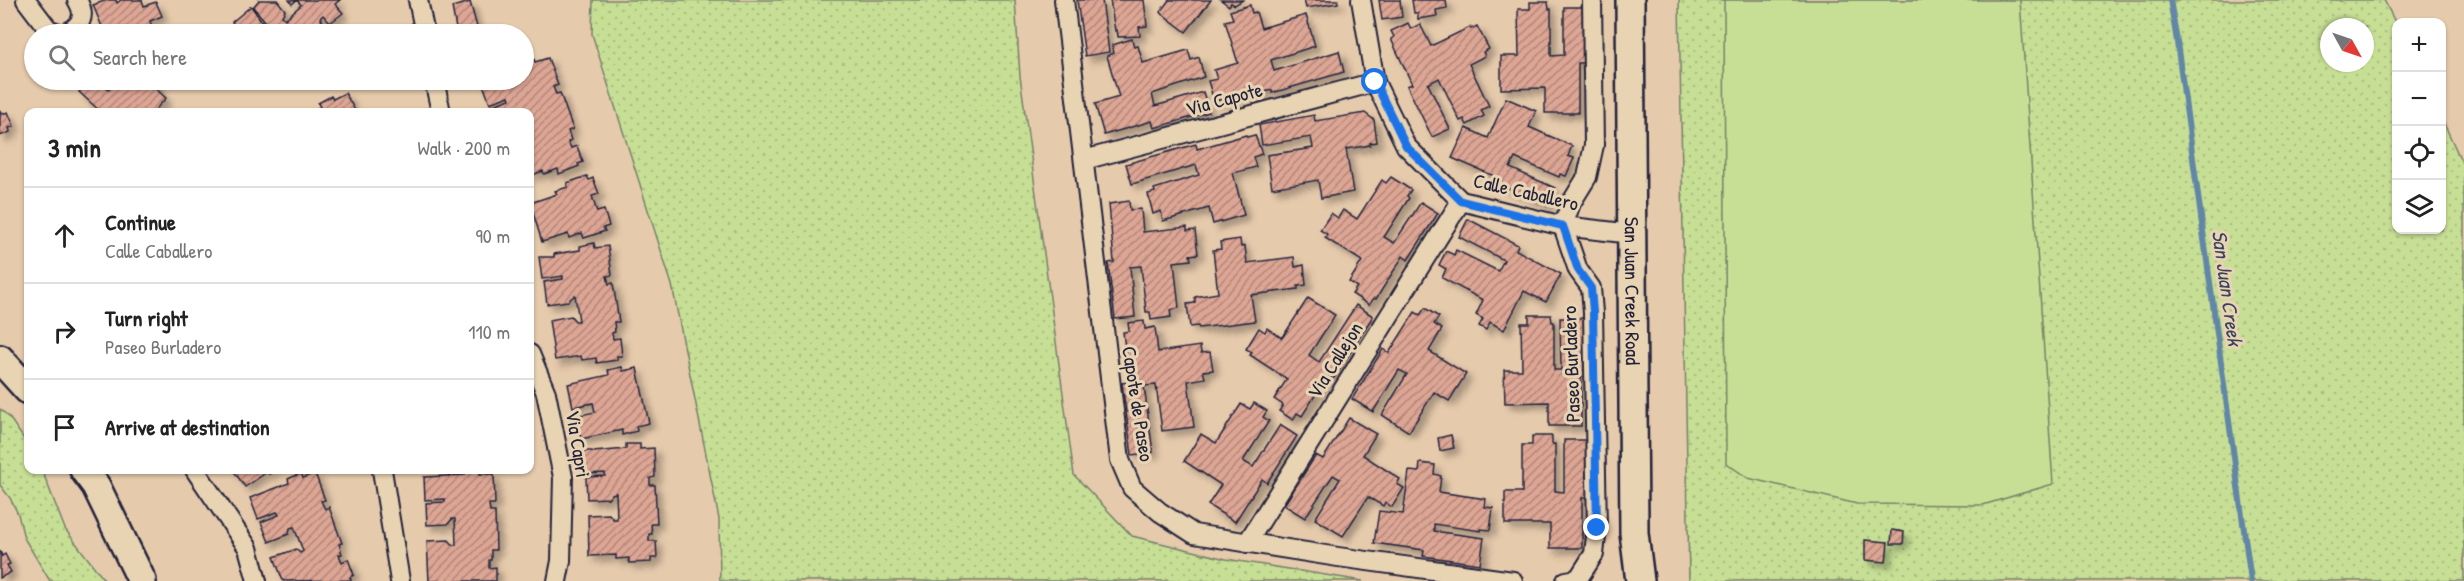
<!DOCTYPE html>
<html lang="en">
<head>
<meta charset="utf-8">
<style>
	:root { --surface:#fff; --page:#f6f6f6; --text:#222; --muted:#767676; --line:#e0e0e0 }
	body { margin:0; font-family:"Patrick Hand",sans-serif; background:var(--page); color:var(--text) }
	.controls { position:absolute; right:18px; top:18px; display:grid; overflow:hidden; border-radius:12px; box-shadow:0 2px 4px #0004 }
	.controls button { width:54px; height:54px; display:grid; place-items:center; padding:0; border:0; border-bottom:2px solid var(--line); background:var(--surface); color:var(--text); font:30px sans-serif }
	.compass { position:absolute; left:2320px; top:18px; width:54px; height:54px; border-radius:50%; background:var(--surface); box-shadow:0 2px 4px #0004; rotate:130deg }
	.stop { position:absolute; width:18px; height:18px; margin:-14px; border:4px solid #1a73e8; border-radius:50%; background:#fff }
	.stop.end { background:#1a73e8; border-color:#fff; box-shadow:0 2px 6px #0008 }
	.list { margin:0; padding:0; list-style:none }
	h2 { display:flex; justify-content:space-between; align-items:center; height:78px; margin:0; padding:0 24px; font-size:26px }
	h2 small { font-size:20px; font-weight:400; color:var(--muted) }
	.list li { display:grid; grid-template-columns:39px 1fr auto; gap:18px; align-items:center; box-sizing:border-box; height:96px; padding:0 24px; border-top:2px solid var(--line) }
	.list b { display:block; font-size:22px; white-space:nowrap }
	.list p { margin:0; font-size:20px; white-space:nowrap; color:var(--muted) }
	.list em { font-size:20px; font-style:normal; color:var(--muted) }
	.icon { flex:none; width:33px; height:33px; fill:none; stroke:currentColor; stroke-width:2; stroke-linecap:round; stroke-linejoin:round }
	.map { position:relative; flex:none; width:2464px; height:581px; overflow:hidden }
	.search { position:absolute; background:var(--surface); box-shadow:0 2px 4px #0004; left:24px; top:24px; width:510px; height:66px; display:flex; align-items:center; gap:15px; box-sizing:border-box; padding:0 21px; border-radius:33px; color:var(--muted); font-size:22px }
	.panel { position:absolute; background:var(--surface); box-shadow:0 2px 4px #0004; left:24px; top:108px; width:510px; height:366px; border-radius:12px }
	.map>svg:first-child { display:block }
</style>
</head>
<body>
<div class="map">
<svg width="2464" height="581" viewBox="0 0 2464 581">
	<defs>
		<pattern id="grass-dots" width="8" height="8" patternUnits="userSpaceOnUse" patternTransform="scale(1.5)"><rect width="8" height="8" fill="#c7df95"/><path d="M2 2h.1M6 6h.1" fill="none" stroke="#abbf81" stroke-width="1.8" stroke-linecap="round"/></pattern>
		<pattern id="building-hatch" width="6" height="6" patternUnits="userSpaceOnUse" patternTransform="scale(1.5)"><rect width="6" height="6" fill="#dca594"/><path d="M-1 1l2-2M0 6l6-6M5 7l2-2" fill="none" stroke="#b2867a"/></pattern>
		<filter id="shadow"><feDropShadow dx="5.5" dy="5.5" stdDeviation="3" flood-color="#0004"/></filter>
	</defs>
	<rect width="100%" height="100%" fill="#e6caac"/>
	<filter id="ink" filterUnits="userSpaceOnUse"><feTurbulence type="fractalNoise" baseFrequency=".0167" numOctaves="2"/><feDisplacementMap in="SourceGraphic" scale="12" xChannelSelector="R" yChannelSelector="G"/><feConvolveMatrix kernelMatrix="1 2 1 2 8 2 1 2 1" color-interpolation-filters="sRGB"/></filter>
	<g filter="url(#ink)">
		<g fill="url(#grass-dots)" stroke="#748068" stroke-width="1.5" fill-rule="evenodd">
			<polygon points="593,0 1015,0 1020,76 1074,475 1132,536 1226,559 1363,581 720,581 719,519 672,285 592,34"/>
			<path d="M1679,0H2384L2396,24V230H2442V119L2464,167V581H1689ZM2329,27H2365V63H2329Z"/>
			<polygon points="0,409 9,417 28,445 28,470 42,470 65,529 105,581 50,581 24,538 18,514 10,498 0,485"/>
		</g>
		<polygon fill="#c7df95" stroke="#748068" stroke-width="1.5" points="1724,0 2020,0 2053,484 1983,505 1857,504 1748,478 1726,463"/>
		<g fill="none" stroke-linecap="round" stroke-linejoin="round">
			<polyline stroke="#6286a6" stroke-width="6" points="2170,0 2176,35 2251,581"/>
		</g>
		<g fill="url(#building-hatch)" stroke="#22223b" stroke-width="1.5" filter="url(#shadow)">
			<polygon points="107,0 116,0 117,3 121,0 142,0 144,6 156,2 162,16 150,21 153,31 144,34 139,34 138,32 131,34 105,34 93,5"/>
			<polygon points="259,0 277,0 285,10 282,16 285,19 301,5 297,0 292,4 289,0 340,0 335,4 343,13 330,23 323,15 320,18 323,22 313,30 316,34 242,34 232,22 251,6 263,23 265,21 253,7"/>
			<polygon points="1077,0 1102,0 1109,52 1085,56"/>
			<polygon points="1110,0 1144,0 1147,26 1139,27 1140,36 1118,37 1117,30 1115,31"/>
			<polygon points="1169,0 1211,0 1186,32 1160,12"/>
			<polygon points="1221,0 1243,0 1235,5 1231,3 1229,6"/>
			<polygon points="1304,0 1338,0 1338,3 1306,8"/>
			<polygon points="1379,0 1400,0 1402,17 1382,20"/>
			<polygon points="1412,0 1446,0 1447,8 1436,10 1437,16 1418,19 1418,13 1414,13"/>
			<polygon points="470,2 479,34 457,34 452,7"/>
			<polygon points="1530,2 1548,2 1549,9 1551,9 1551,56 1564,55 1564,7 1583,7 1584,63 1578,63 1578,113 1545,113 1545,88 1501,89 1501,56 1519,56 1518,9 1530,9"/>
			<polygon points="1250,5 1252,13 1256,12 1261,28 1306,15 1315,46 1271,60 1274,71 1339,51 1344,72 1272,93 1272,90 1254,95 1253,92 1223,101 1223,99 1214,101 1208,81 1217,79 1214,70 1238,63 1225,21 1233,19 1230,11"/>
			<polygon points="1408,23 1411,29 1420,24 1431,46 1470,27 1471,29 1477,26 1489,49 1483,52 1485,56 1469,64 1489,106 1481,110 1484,116 1467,125 1464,119 1460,121 1439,78 1428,84 1450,129 1432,137 1407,86 1412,84 1391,39 1394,37 1391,31"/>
			<polygon points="1132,39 1134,47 1138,46 1143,63 1188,50 1191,60 1199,57 1204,77 1152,94 1155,106 1203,92 1209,112 1154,128 1152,121 1104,135 1095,104 1119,97 1107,56 1114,53 1112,45"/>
			<polygon points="548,58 558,85 553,87 556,94 560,93 573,129 568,131 571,140 568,142 571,148 577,146 583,162 578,164 579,166 559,174 558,169 544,174 543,171 530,176 530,136 533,136 530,126 530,112 494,112 491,106 510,99 509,96 490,103 482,82 488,80 524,80 524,63 534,59 535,62"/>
			<polygon points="90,80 101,80 109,90 117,81 115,80 153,80 160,86 157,90 166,98 153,112 101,112 79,92"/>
			<polygon points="345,93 356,112 310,112 320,107 318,103 331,96 333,99"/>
			<polygon points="1506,98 1536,111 1529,127 1572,146 1568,156 1574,158 1566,176 1560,174 1559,177 1515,158 1510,168 1555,188 1547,206 1496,183 1499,178 1452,158 1466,128 1488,138"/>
			<polygon points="0,111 2,114 8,112 14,126 9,128 10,132 0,136"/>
			<polygon points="1365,113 1374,120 1377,142 1370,143 1370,145 1346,149 1353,192 1321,198 1318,180 1272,188 1267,155 1313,148 1311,137 1262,145 1259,125 1314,115 1315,121"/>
			<polygon points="1246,135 1247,137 1255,135 1262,154 1253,157 1256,167 1233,173 1244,215 1213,224 1209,208 1163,221 1161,211 1153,214 1148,194 1155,192 1154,189 1199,175 1196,165 1132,184 1126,164 1196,144 1197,149"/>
			<polygon points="587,176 589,180 593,178 599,194 592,196 597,212 604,210 609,226 603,228 605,231 584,238 582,233 569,238 568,234 542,242 530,203 557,194 555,191 568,187 567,183"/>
			<polygon points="1391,177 1411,190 1407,196 1409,198 1384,237 1394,243 1421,202 1438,213 1408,260 1403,256 1376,299 1374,298 1369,305 1352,294 1357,287 1349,282 1362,261 1325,238 1327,234 1320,230 1331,213 1338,218 1343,210 1357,219 1382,180 1386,183"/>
			<polygon points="1129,201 1130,210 1141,209 1143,232 1187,227 1187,231 1195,230 1198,254 1190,255 1191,260 1174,262 1179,308 1170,310 1171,317 1151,320 1150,312 1146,312 1141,266 1130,267 1135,317 1115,319 1108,263 1114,262 1109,204"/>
			<polygon points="1468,219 1518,245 1516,250 1561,274 1546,302 1524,291 1504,330 1490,322 1486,330 1479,326 1483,319 1476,315 1483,300 1442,278 1446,269 1439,265 1446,251 1454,255 1456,250 1498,271 1504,260 1459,237"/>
			<polygon points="1240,239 1241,247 1245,246 1247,263 1294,257 1295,267 1304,265 1306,285 1298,286 1298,289 1251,295 1255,321 1199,328 1198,326 1190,327 1187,304 1195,303 1195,297 1218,293 1213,250 1221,249 1220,242"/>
			<polygon points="594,243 595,248 608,246 612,275 607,276 609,284 613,283 619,322 614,322 615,332 612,333 613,339 620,338 622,356 617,356 617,360 597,363 596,358 582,360 581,356 555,360 549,320 571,316 575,321 579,321 575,295 568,301 547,304 544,282 563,279 563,276 542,279 539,257 554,257 554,254 580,250 580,246"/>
			<polygon points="1308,298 1335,315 1309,355 1319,362 1356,305 1373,316 1334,378 1328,375 1302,416 1297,413 1293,420 1279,411 1283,405 1274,399 1287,379 1250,355 1252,352 1246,349 1259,328 1265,332 1267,328 1282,338"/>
			<polygon points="1425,308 1439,317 1434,324 1442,329 1429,351 1466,374 1449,401 1434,392 1409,432 1382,415 1407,374 1399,370 1373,412 1352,399 1383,349 1389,353 1415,312 1420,315"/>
			<polygon points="1529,315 1551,315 1552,322 1554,322 1554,370 1561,370 1560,318 1586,318 1586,377 1581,377 1581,426 1549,426 1549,402 1505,403 1504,370 1522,370 1521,323 1529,323"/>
			<polygon points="1144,321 1145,329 1155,327 1158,352 1200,346 1201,353 1210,352 1213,370 1203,371 1205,378 1188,381 1194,427 1162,431 1156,385 1144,386 1153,452 1132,455 1122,383 1129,382 1123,332 1129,331 1128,323"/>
			<polygon points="622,367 623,371 637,368 649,423 636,426 637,431 622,435 622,430 581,439 576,416 595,412 593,403 573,407 568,384 609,375 608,370"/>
			<polygon points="1254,403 1267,411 1263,417 1269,421 1243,461 1253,467 1280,425 1297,436 1267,483 1262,479 1235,522 1208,505 1221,485 1184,461 1201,434 1216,443 1241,404 1250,409"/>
			<polygon points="1349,418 1376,434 1363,455 1400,479 1397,484 1404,488 1392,507 1385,502 1383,506 1368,497 1343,536 1315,519 1340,479 1333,475 1305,518 1284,505 1316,455 1323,459"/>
			<polygon points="1451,435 1454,448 1440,451 1438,438"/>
			<polygon points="1532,436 1552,436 1552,444 1555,444 1555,491 1564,492 1564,440 1587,440 1587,498 1582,498 1582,548 1550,548 1550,524 1505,524 1505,492 1522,492 1522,445 1532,445"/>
			<polygon points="626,444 640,444 640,449 654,448 655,477 650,478 650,485 655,485 657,524 651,524 652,534 649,534 649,541 656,541 657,558 651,558 651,562 629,563 629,558 616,559 616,555 589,556 588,515 609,514 613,519 617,519 616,493 612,494 609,498 587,499 586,477 605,476 605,473 584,474 583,451 592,451 593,452 626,449"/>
			<polygon points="1420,463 1435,465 1434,474 1441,476 1439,492 1486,499 1485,507 1493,508 1490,530 1481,529 1481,531 1434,524 1434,531 1484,538 1480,564 1423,556 1424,550 1374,543 1379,511 1403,514 1409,471 1419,472"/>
			<polygon points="233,470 276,470 269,474 267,472 245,487"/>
			<polygon points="480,470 480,474 494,474 495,504 489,504 490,512 495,512 496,550 491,550 491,560 489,560 489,568 496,567 496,581 429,581 427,541 449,540 453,545 456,545 455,519 452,519 448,524 427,525 426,503 445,502 445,499 425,500 424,477 465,475 465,471"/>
			<polygon points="301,473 303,478 315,473 325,500 321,501 325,509 329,507 342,543 339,544 342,554 339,555 342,562 348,559 354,575 350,577 351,580 283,581 274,557 296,549 300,553 303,551 294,527 290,528 289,534 269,542 261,522 279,515 277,512 258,519 250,498 289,483 288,479"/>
			<polygon points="1892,530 1904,532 1903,544 1891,544"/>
			<polygon points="1865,540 1888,542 1886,562 1865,560"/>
			<polygon points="0,551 2,556 5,554 10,564 7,565 11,572 0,578"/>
		</g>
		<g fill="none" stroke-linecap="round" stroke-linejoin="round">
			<defs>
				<g id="street">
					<polyline points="26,0 48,29 60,34"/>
					<polyline points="418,0 425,34"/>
					<polyline points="1064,0 1120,460 1132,488 1160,512 1194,534 1338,557 1513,581"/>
					<polyline points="1361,0 1375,82 1406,146 1461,201 1563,226 1632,234"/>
					<path d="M64,34C81,27 87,16 77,0"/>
					<polyline points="434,80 441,112"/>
					<polyline points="1084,160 1375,82"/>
					<polyline points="530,354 546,393 563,477 561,561 557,581"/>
					<polyline points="195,470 248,548 257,581"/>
					<polyline points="382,470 400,581"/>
					<polyline points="1247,543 1461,201"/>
					<polyline points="1566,581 1578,579 1594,554 1597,528 1593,313 1591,288 1578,270 1563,226 1571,203 1587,177 1594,145 1592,0"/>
				</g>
				<g id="secondary">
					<path id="s1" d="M1630,0L1634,533L1640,581"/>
					<polyline points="0,359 28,390"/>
					<polyline points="84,470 96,486 142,581"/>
				</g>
			</defs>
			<use href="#street" stroke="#22223b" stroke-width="22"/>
			<use href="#secondary" stroke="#22223b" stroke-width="32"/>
			<use href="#street" stroke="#e8d3b2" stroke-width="18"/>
			<use href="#secondary" stroke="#e8d3b2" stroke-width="27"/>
		</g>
	</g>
	<g fill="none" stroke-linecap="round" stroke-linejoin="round" filter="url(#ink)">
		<polyline stroke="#1a73e8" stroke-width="8" points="1375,82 1406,146 1461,201 1563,226 1578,270 1591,288 1593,312 1597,528"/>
	</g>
	<g text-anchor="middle" stroke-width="6" stroke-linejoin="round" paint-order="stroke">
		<g font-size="20" fill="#22223b" stroke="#e8d3b2">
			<text transform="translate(1224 99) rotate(-15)" y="7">Via Capote</text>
			<text transform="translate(1526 192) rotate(13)" y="7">Calle Caballero</text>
			<text dy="7" stroke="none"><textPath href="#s1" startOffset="291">San Juan Creek Road</textPath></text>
			<text transform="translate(1335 360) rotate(-58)" y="7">Via Callejon</text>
			<text transform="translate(1571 364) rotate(-92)" y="7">Paseo Burladero</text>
			<text transform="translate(1138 404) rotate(81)" y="7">Capote de Paseo</text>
			<text transform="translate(578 444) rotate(81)" y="7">Via Capri</text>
		</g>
		<g font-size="21" font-style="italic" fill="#37435f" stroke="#e8d3b2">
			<text transform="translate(2227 288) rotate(82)" y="7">San Juan Creek</text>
		</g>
	</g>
</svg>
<div class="controls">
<button>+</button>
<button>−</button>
<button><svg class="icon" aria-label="locate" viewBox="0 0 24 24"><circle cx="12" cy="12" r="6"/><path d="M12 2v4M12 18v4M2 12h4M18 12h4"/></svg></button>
<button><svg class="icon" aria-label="layers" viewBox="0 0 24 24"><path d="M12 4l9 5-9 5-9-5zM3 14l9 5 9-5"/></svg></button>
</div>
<svg class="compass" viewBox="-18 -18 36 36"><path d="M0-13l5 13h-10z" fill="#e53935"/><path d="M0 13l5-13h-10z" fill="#767676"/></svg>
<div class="stop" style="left:1375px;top:82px"></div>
<div class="stop end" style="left:1597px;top:528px"></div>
<div class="search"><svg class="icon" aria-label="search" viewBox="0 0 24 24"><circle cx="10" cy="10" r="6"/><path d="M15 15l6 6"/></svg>Search here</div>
<section class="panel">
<h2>3 min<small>Walk · 200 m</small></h2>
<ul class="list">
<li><svg class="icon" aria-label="ahead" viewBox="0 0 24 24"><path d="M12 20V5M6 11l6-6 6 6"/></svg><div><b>Continue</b><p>Calle Caballero</p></div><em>90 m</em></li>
<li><svg class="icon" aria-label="right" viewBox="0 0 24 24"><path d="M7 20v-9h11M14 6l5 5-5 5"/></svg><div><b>Turn right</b><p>Paseo Burladero</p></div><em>110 m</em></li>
<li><svg class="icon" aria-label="arrive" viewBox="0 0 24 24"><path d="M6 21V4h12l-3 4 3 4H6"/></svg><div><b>Arrive at destination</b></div></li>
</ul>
</section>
</div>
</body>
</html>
